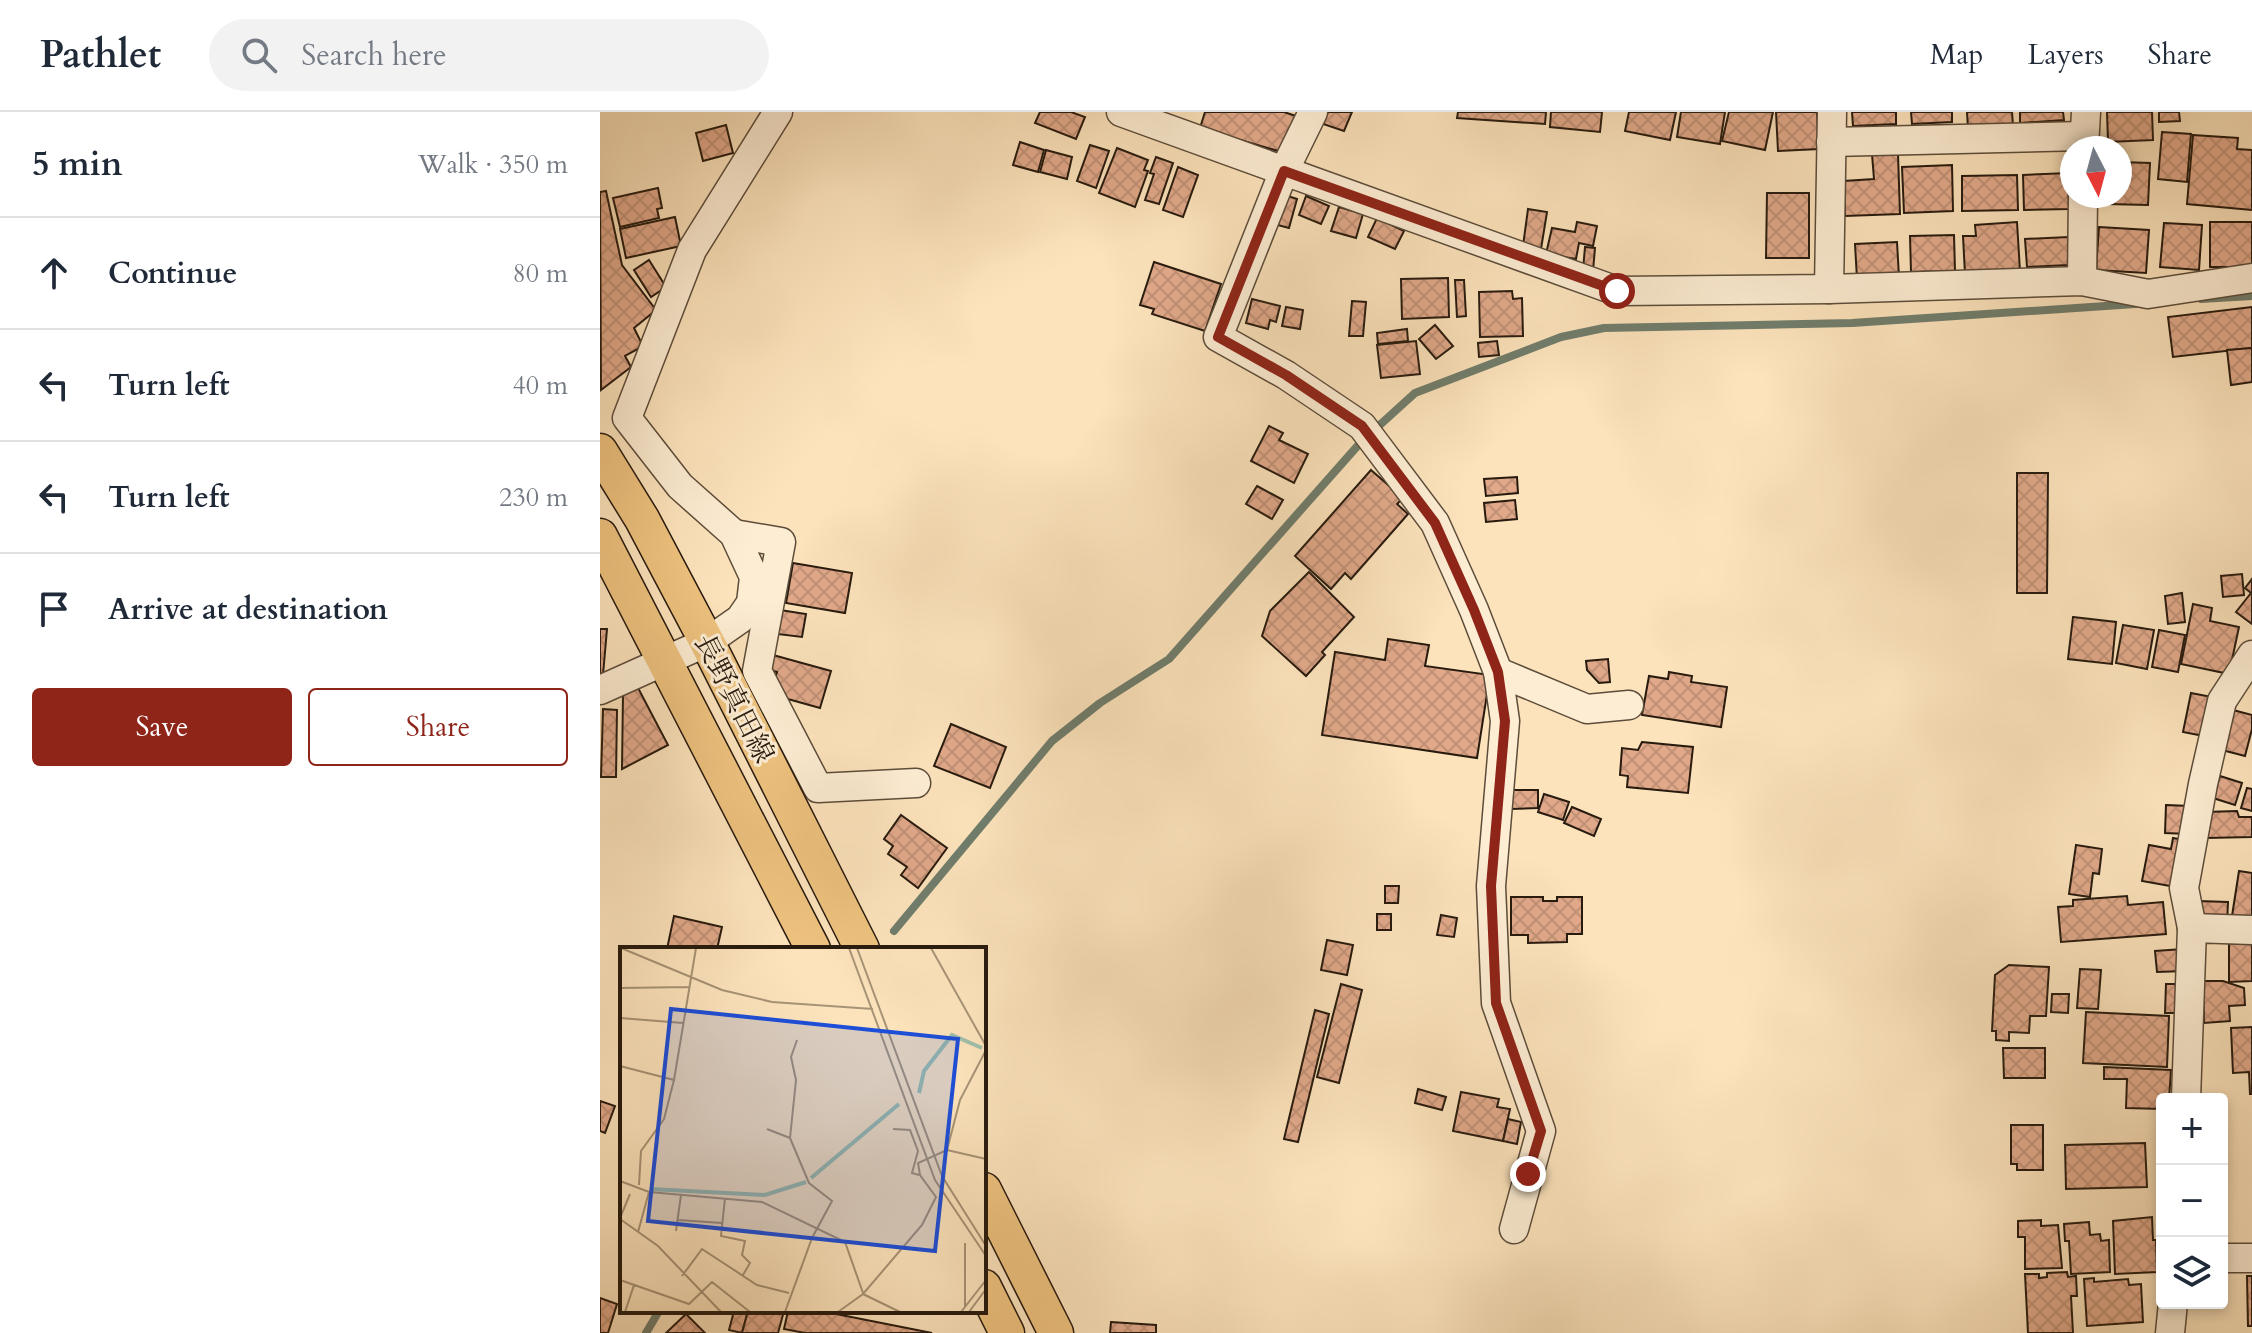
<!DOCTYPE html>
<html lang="en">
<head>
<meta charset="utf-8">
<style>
	:root { --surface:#fff; --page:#f2f2f3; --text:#1f2937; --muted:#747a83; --line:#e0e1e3; --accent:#8f2418 }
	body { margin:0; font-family:Cardo,"Noto Serif JP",serif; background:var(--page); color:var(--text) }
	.controls { position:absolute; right:24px; bottom:24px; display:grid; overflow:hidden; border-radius:8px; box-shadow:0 4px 12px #0003 }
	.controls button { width:72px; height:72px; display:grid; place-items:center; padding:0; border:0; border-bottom:2px solid var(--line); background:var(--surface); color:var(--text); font:40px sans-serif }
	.compass { position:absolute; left:1460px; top:24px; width:72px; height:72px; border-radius:50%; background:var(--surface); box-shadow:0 4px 12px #0003; rotate:174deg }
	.stop { position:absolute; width:24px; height:24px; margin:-18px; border:6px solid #8f2418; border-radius:50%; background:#fff }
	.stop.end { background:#8f2418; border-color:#fff; box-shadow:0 2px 8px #0008 }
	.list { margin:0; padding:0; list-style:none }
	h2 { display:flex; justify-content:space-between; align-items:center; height:104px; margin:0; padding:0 32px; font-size:34px }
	h2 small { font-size:26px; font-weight:400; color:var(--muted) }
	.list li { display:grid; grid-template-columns:52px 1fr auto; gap:24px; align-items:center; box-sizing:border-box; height:112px; padding:0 32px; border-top:2px solid var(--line) }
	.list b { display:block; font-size:30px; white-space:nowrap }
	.list em { font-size:26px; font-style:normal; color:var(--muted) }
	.actions { display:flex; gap:16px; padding:24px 32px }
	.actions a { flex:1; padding:18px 0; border:2px solid var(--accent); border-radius:8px; text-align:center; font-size:28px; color:var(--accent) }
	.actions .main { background:var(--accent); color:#fff }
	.icon { flex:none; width:44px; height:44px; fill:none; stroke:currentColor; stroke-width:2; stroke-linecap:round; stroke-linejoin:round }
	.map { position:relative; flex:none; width:1652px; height:1221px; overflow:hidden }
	header { display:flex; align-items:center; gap:48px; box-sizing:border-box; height:112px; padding:0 40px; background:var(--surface); border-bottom:2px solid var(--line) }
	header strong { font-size:38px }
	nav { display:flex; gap:44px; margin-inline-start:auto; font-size:28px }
	.search { width:560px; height:72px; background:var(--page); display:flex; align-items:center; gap:20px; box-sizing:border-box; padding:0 28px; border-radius:44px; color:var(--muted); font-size:30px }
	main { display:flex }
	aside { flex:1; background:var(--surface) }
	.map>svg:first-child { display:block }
</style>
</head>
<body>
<header>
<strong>Pathlet</strong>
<div class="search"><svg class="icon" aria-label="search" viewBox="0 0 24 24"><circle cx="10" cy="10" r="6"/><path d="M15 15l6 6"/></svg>Search here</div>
<nav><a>Map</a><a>Layers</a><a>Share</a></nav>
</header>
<main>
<aside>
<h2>5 min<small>Walk · 350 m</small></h2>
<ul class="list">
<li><svg class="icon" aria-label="ahead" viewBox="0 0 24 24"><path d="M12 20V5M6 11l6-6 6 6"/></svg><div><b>Continue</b></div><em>80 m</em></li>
<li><svg class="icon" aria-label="left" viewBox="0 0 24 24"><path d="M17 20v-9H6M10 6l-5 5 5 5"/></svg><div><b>Turn left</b></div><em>40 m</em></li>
<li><svg class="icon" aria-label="left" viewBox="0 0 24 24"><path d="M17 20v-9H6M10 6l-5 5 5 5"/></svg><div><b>Turn left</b></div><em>230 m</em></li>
<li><svg class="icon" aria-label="arrive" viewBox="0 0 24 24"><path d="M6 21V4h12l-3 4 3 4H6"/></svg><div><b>Arrive at destination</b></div></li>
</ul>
<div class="actions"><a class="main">Save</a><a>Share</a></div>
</aside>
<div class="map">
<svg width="1652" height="1221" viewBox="0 0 1652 1221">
	<defs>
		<pattern id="building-cross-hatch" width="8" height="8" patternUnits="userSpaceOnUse" patternTransform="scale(2)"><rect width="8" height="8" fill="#e1a98a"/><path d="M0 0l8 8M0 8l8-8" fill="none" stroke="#c19176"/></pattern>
	</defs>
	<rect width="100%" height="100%" fill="#fce3bc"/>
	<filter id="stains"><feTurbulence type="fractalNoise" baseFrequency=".0025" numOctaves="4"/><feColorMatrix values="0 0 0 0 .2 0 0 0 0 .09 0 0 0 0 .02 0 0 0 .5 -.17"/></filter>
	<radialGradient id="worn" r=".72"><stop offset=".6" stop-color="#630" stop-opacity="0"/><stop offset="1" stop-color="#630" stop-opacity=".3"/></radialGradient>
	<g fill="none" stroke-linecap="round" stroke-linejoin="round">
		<g stroke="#707d6c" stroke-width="8">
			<polyline points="1601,187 1652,184"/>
			<polyline points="294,819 452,629 500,591 569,547 761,330 815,281 961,225 1004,216 1252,211 1535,192"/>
			<polyline points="46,1221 59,1199"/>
		</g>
	</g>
	<g fill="url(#building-cross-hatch)" stroke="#271a0e" stroke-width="2">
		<polygon points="440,0 471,0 485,5 476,27 435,11"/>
		<polygon points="605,0 684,0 696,4 685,41 600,16"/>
		<polygon points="728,0 752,0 744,19 723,12"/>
		<polygon points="858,0 946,0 945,12 857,6"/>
		<polygon points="951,0 1002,0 1000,20 950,15"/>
		<polygon points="1029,0 1076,0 1070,28 1025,19"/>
		<polygon points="1081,0 1125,0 1120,32 1077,25"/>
		<polygon points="1129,0 1173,0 1165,38 1122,29"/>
		<polygon points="1176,0 1217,0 1219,37 1178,39"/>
		<polygon points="1252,0 1296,0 1296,12 1253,14"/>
		<polygon points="1311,0 1352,0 1352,10 1312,12"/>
		<polygon points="1367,0 1412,0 1413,14 1368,17"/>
		<polygon points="1420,0 1463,0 1464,8 1420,11"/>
		<polygon points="1507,0 1552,0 1553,28 1508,30"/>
		<polygon points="1559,0 1579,0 1580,9 1559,10"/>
		<polygon points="126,13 133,41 103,49 96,21"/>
		<polygon points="1562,20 1591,22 1587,70 1558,67"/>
		<polygon points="1593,23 1638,26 1637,37 1652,38 1652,98 1587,92"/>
		<polygon points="420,30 444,38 438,60 413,53"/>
		<polygon points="490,33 509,39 496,76 477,69"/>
		<polygon points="517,36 548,48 544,58 548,59 535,95 499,81"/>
		<polygon points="446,38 472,45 467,67 440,60"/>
		<polygon points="1272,42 1298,42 1300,102 1245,104 1244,69 1274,67"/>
		<polygon points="556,45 573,51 559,92 545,88 554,62 550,61"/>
		<polygon points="1520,50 1550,51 1548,93 1507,92 1507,84 1520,84"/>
		<polygon points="1352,53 1353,99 1304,101 1302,55"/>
		<polygon points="578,55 598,63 583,105 563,98"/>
		<polygon points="1468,61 1469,97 1424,98 1423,63"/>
		<polygon points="1417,63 1418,98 1362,99 1362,64"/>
		<polygon points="58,76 62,96 57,97 59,106 20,115 13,86"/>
		<polygon points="6,79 22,153 56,198 34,216 43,234 25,244 31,255 1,278 0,80"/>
		<polygon points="678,81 697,87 689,116 670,111"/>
		<polygon points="1167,81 1209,81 1209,146 1166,146"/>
		<polygon points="706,84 729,94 721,112 699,103"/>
		<polygon points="739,95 763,102 756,126 731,119"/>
		<polygon points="928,97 947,100 941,137 923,134"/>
		<polygon points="75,105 81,134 26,146 20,117"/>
		<polygon points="777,106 804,119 795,137 768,125"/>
		<polygon points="977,110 997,114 993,134 979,131 976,147 946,142 952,116 975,120"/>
		<polygon points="1417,110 1420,159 1365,162 1363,124 1376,124 1375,113"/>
		<rect x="1610" y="110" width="42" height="45"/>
		<polygon points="1564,111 1602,113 1599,158 1560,155"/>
		<polygon points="1499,115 1549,118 1546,161 1496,158"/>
		<polygon points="1354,123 1355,159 1311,160 1310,124"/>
		<polygon points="1468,125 1469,153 1427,155 1425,127"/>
		<polygon points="1297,130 1299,165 1257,167 1255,132"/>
		<polygon points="985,135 995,136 993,159 983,158"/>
		<polygon points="49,148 66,175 51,185 34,158"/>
		<polygon points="554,150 621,172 605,219 552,202 554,197 540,193"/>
		<polygon points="848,166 849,205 802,207 801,167"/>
		<polygon points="855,168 864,168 866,204 857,205"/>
		<polygon points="912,179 913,187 922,186 923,224 880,225 879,180"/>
		<polygon points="652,187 680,194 676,210 670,208 668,217 646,211"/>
		<polygon points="752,189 766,190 763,224 749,224"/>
		<polygon points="686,195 703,198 700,217 682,214"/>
		<polygon points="1652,195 1652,236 1573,245 1568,205"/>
		<polygon points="835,213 853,234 836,247 819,227"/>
		<polygon points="807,217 808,229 778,232 777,221"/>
		<polygon points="816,229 820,262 781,266 777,233"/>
		<polygon points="897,229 899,243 879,245 878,231"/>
		<polygon points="1652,236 1652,270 1631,273 1627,238"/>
		<polygon points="669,314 683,321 679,328 708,342 694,371 651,349"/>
		<polygon points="771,358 803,386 797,392 808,402 751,467 745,461 731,477 695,444"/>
		<polygon points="1417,361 1448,361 1447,481 1417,481"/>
		<polygon points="917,365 918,381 886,384 884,367"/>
		<polygon points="657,374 683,388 672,407 646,392"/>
		<polygon points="915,388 917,407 886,410 884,391"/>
		<polygon points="193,451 252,461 245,501 186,491"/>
		<polygon points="709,460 754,505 722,540 725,543 706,564 662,524 670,499"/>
		<polygon points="1642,462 1644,483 1623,485 1621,464"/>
		<polygon points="1652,467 1652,512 1636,500 1651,481 1645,476"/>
		<polygon points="1582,481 1585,510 1568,512 1565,484"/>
		<polygon points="1593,492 1612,496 1610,509 1639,515 1629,562 1581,552"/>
		<polygon points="180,498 206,502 202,525 177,522"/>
		<polygon points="1473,505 1516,510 1512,552 1468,547"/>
		<polygon points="1523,513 1554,518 1547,557 1516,551"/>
		<polygon points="0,517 7,517 3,563 0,562"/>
		<polygon points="1559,518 1585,523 1578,560 1552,555"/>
		<polygon points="788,527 829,533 825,554 890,563 877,646 722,623 735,540 785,548"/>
		<polygon points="173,543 231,559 220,596 170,582 177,560 169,558"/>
		<polygon points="1008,547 1010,570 999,571 987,558 986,549"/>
		<polygon points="1069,560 1092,564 1091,570 1127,575 1121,615 1042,603 1049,564 1068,567"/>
		<polygon points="37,574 68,633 22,657 23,581"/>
		<polygon points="1591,581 1617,586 1609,625 1583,620"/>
		<polygon points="3,597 17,598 16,665 1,665"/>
		<polygon points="1633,598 1652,603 1652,617 1645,644 1622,638"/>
		<polygon points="351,612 406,635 390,676 334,654"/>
		<polygon points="1042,630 1093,635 1088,681 1027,675 1028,664 1020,663 1022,636 1038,638"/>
		<polygon points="1620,664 1642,671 1635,693 1613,686"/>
		<polygon points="1647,676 1652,677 1652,699 1641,696"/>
		<polygon points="911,678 938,678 938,696 911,697"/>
		<polygon points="944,682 969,690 963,708 938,700"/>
		<polygon points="1566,693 1590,694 1588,722 1565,721"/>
		<polygon points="972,695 1001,707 994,724 964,711"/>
		<polygon points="1637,699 1639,705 1652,705 1652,725 1607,726 1606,700"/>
		<polygon points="301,703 347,736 318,776 301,763 307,755 288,742 293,734 284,727"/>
		<polygon points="1573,726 1585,728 1576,775 1542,769 1549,733 1571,737"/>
		<polygon points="1476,733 1502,737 1499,762 1493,761 1490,785 1469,782"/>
		<polygon points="1639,759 1652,761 1652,807 1632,804"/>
		<polygon points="785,774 799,774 798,791 785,791"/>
		<polygon points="1527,784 1528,793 1563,790 1566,822 1461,830 1458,795 1473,794 1473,788"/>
		<polygon points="911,785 943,785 943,789 957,789 957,785 982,785 982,822 967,822 967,830 928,831 928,823 911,823"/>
		<polygon points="1598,789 1628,790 1627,812 1597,811"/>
		<rect x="777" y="802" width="14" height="16"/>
		<polygon points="841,803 857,806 854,825 837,823"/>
		<polygon points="74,804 122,815 117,837 67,837"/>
		<polygon points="727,828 753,833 747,863 721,858"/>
		<polygon points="1652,828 1652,869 1629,870 1629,829"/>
		<polygon points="1583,837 1585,859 1557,860 1555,839"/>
		<polygon points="1409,853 1449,855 1446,904 1430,904 1429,921 1409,920 1409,929 1396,928 1396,919 1392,919 1395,863"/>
		<polygon points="1480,857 1501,858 1498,897 1477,896"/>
		<polygon points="1603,869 1623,869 1644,876 1645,893 1629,894 1630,909 1604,911"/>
		<polygon points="741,872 762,878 739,971 717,965"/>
		<polygon points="1566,872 1586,872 1585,901 1565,901"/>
		<polygon points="1452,882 1469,882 1468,901 1451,900"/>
		<polygon points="715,898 729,902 698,1030 684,1027"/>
		<polygon points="1486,900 1569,904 1567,955 1483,951"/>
		<polygon points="1652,915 1652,982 1650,982 1649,960 1633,961 1631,916"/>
		<polygon points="1403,936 1445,936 1445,966 1404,966"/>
		<polygon points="1504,955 1571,958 1569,987 1562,987 1562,997 1526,996 1527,967 1504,967"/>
		<polygon points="818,977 846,985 842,998 815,991"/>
		<polygon points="861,980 899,987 897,995 910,997 903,1029 853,1019"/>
		<polygon points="0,989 15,994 5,1021 0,1019"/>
		<polygon points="908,1007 921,1010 917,1032 903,1029"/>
		<polygon points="1411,1013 1443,1013 1443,1058 1417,1058 1417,1052 1411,1052"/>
		<polygon points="1545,1031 1547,1075 1466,1077 1465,1033"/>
		<polygon points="1552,1105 1553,1128 1556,1128 1557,1160 1515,1162 1513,1109"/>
		<polygon points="1441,1108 1441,1114 1458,1113 1462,1156 1425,1157 1425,1125 1418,1125 1418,1109"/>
		<polygon points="1489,1110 1490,1123 1500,1122 1501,1129 1509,1128 1510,1160 1471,1162 1469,1129 1465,1129 1464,1112"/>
		<polygon points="1467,1160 1468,1165 1476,1164 1477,1184 1471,1184 1473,1221 1428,1221 1425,1162 1439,1162 1439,1166 1447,1165 1447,1161"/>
		<polygon points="1647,1164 1652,1164 1652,1214 1648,1214"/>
		<polygon points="1494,1166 1494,1170 1528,1167 1529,1173 1541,1172 1543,1210 1487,1214 1484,1167"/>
		<polygon points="0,1186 17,1192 8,1221 0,1221"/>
		<polygon points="134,1199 148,1199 142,1221 129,1218"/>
		<polygon points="148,1199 184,1199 178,1221 142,1221"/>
		<polygon points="188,1199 221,1199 332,1221 205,1221 184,1217"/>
		<polygon points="86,1202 105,1221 66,1221"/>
		<polygon points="511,1210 556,1213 556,1221 510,1221"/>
	</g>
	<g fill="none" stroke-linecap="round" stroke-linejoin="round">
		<defs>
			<g id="minor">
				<polyline points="521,0 1017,179 1229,177 1482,169 1548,182 1652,166"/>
				<polyline points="713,0 684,59 618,225 686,263 762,314 835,411 874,498 898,560 905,609 891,774 896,891 941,1019 914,1117"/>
				<polyline points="1231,30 1484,24"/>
				<polyline points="1484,36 1486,0"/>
				<polyline points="1482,169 1483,84"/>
				<polyline points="1229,177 1232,0"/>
				<polyline points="134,422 181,430 157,559 218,676 316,671"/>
				<polyline points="898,560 987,597 1029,593"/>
				<polyline points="0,578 107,530 140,507 151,491 154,465 134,422 80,374 27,306 92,138 178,0"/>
				<polyline points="1592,816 1584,776 1603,672 1622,589 1652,543"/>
				<polyline points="1586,987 1592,816 1652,818"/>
				<polyline points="1622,1146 1652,1146"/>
				<polyline points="1570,1221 1573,1191"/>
			</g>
			<g id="major">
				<polyline points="0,339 42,407 107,530 262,837"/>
				<polyline points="0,424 213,837"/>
				<polyline points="384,1078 456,1221"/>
				<polyline points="384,1175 407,1221"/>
			</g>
		</defs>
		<use href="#minor" stroke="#5c4c3a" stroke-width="31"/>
		<use href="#major" stroke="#271a0e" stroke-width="37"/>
		<use href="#minor" stroke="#fdedd3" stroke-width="28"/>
		<use href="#major" stroke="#eec27e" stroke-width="34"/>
	</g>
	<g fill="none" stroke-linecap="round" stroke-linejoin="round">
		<polyline stroke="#8f2418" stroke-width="10" points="928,1062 941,1019 896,891 891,774 905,609 898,560 874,498 835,411 762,314 686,263 618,225 684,59 1017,179"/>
	</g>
	<g text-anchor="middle" stroke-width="6" stroke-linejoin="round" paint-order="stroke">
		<g font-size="28" fill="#271a0e" stroke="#fdedd3">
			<text transform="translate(135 586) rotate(63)" y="10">長野真田線</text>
		</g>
	</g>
	<g transform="translate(20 835)">
		<rect width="366" height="366" fill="#fce3bc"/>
		<path fill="none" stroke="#a0bfaa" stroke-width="4" d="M299,146L304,124L332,88L362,101M191,231L279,157M30,242L145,248L186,235"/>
		<path fill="none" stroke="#a79376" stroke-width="2" d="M1,1L102,43L152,55L253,62M229,1L315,233L366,309M237,1L322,229L366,299M311,1L366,99M0,41L69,40M0,71L63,76M0,119L54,133L76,1M147,182L170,191M273,182L290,183L298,204L292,226L299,228M327,203L366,212M0,234L29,245L142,255L225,295L243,346M19,238L21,204L44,172L54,133M105,251L101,289L125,294L122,308L130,316L123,328M0,271L10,247M0,272L38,299L101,365M58,273L102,276M56,284L61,248M18,285L29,245M345,296V359M62,329L82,302L137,338L169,346M0,333L69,357L92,335L130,365M243,347L280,365M5,365L14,338M165,365L192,291L212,254L189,236L170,191L176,133L171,110L177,93M218,365L243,347L302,278L316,250L300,228L298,216L327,203L340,153L366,103M341,365L366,333M349,365L366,342"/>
		<path fill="#1d4ed8" fill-opacity="0.15" stroke="#1d4ed8" stroke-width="4" d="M51,62L338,92L315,304L28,274Z"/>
		<rect width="366" height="366" fill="none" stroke="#271a0e" stroke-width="4"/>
	</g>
	<rect width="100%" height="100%" filter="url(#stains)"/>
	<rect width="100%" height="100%" fill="url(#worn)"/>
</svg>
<div class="controls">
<button>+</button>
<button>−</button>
<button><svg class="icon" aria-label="layers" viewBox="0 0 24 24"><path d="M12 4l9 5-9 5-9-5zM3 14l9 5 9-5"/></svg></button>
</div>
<svg class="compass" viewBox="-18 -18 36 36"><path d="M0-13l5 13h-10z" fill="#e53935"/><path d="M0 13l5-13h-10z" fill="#747a83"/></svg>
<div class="stop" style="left:1017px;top:179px"></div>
<div class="stop end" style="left:928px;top:1062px"></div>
</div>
</main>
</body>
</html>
